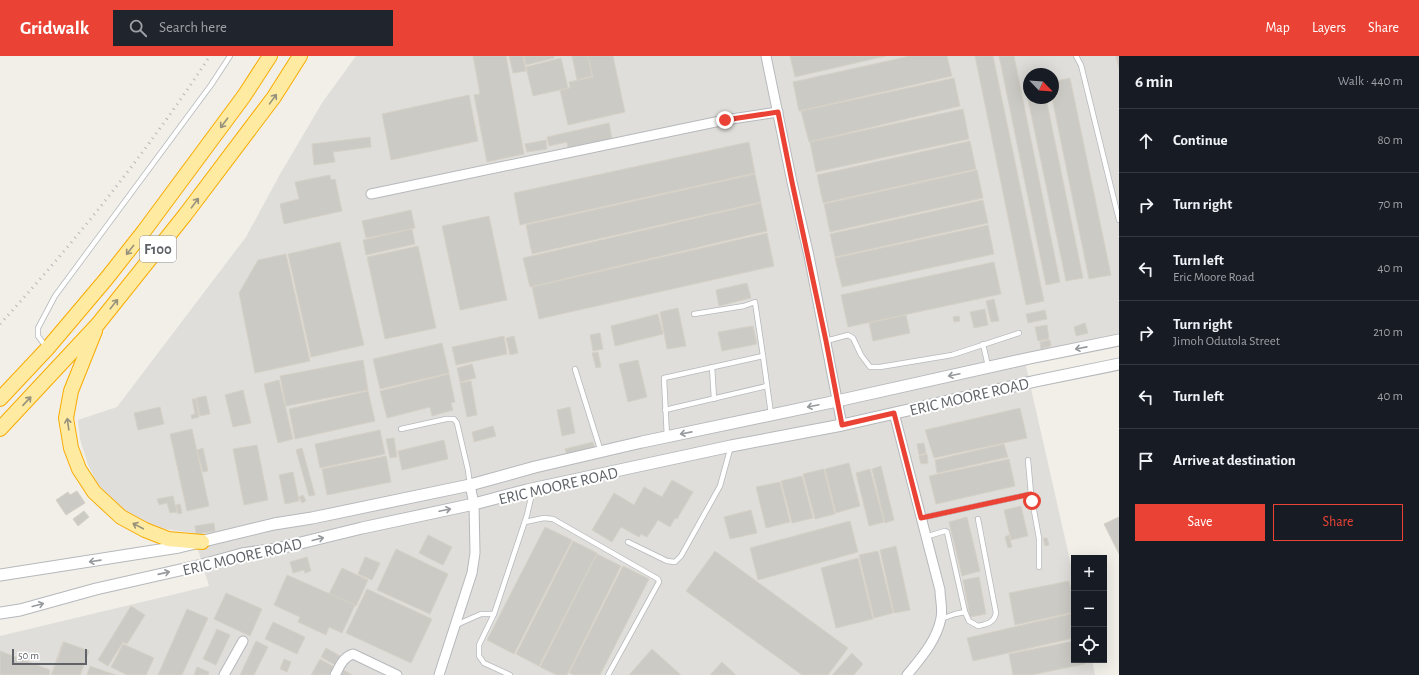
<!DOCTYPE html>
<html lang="en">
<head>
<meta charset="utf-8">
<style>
	:root { --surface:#171b24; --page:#20242c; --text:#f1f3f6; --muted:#9ea1a6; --line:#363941; --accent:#ea4335 }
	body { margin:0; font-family:"Alegreya Sans",sans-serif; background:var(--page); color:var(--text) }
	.controls { position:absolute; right:12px; bottom:12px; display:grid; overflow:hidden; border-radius:0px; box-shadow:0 4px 16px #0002 }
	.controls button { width:36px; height:36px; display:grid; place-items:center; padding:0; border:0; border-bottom:1px solid var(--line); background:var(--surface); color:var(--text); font:20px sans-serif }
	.compass { position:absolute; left:1023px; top:12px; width:36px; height:36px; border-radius:50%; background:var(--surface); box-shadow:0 4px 16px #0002; rotate:115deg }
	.scale { position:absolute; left:12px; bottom:10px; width:75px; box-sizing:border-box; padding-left:4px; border:2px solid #5f6368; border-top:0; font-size:11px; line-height:14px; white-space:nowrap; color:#5f6368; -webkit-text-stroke:3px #fff; paint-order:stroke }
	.stop { position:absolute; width:12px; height:12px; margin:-9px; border:3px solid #ea4335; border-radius:50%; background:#fff }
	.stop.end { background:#ea4335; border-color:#fff; box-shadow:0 1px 4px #0008 }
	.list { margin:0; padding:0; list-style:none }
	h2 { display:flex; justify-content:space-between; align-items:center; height:52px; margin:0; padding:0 16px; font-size:17px }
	h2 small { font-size:13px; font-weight:400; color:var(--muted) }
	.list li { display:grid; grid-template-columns:26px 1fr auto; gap:12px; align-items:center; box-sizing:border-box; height:64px; padding:0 16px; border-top:1px solid var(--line) }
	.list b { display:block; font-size:15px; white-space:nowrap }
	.list p { margin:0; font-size:13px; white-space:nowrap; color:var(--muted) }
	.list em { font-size:13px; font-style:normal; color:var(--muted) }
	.actions { display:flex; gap:8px; padding:12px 16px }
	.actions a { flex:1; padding:9px 0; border:1px solid var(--accent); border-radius:0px; text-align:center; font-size:14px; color:var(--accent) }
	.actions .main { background:var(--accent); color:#fff }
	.icon { flex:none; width:22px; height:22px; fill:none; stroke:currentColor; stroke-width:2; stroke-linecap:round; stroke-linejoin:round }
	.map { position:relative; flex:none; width:1119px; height:619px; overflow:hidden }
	header { display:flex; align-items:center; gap:24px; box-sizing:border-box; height:56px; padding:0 20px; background:var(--accent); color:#fff }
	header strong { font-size:19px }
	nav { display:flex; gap:22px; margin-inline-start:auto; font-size:14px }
	.search { width:280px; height:36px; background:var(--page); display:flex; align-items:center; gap:10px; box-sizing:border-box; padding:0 14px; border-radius:0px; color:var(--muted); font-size:15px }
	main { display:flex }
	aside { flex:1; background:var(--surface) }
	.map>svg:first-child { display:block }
</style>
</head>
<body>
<header>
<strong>Gridwalk</strong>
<div class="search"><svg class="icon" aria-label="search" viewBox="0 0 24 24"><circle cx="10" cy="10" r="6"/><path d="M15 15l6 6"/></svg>Search here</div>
<nav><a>Map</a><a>Layers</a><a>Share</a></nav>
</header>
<main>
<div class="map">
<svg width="1119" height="619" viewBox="0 0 1119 619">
	<rect width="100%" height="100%" fill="#f1efe8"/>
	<path fill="#e0deda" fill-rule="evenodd" d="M356,0H1119V285L1025,306L1074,522V604H1092L1095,619H0V580L209,530L193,477L158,472L137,462L111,445L97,427L88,409L80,383L78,364L117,351L246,181L279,120L322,47ZM1029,18H1053V42H1029Z"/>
	<g fill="#cccac5" stroke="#d6d1c6">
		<polygon points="473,0 506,0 524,98 487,106 474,39 480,38"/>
		<polygon points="509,0 523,0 526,15 513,17"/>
		<polygon points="524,0 554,0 554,2 526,9"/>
		<polygon points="572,0 588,0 592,20 577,24"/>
		<polygon points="588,0 613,0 625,56 568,69 560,34 570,32 569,26 593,21"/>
		<polygon points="790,0 886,0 795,21"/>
		<polygon points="910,0 947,0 952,20 799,55 793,26"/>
		<polygon points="975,0 993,0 1044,245 1026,249"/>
		<polygon points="999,0 1014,0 1060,226 1046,229"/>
		<polygon points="1116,0 1119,0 1119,13"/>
		<polygon points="561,2 568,32 533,40 526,11"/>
		<polygon points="954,22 960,50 809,86 801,55"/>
		<polygon points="1070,22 1111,219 1089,223 1052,42 1053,42 1053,26"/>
		<polygon points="1026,34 1029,34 1029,42 1046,42 1083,222 1066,225"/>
		<polygon points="469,39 478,85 391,104 382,58"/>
		<polygon points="963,53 969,83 816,116 810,86"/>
		<polygon points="609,67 612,83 568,92 567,86 549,90 547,81"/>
		<polygon points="370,81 371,91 333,96 335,106 314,109 312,88"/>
		<polygon points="546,84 547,93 527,96 525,88"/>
		<polygon points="970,85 976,113 823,147 817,119"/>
		<polygon points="749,86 755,117 520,169 514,137"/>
		<polygon points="977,114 983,142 830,176 824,148"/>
		<polygon points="755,118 761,146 532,198 526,169"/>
		<polygon points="330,119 331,124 335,123 342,155 284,168 280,148 299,143 295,126"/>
		<polygon points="983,144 988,167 835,201 830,178"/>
		<polygon points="761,147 767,175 530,231 523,202"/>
		<polygon points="411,154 415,172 366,182 362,165"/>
		<polygon points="489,160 507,244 460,254 442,170"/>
		<polygon points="988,169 994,198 842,231 835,202"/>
		<polygon points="412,173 415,188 366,199 363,184"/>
		<polygon points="767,177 774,210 539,263 532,231"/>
		<polygon points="340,186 364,289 311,301 288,198"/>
		<polygon points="418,190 436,272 385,283 367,201"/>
		<polygon points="286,198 310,305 255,317 239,237 258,204"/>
		<polygon points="994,206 1001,238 848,271 841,239"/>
		<polygon points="747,227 751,242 719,250 716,234"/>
		<polygon points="994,243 999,265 991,266 986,245"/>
		<polygon points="678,252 686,290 667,293 660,256"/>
		<polygon points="985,253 988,269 974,272 970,256"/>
		<polygon points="1045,254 1047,263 1028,267 1026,258"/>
		<polygon points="658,258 663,278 615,290 611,270"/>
		<polygon points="906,259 910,277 873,285 869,267"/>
		<polygon points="959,260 960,265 954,266 953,261"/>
		<polygon points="1085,267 1088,277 1076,280 1074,271"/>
		<polygon points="1047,269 1049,283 1038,285 1035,271"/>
		<polygon points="753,270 757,288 722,295 718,276"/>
		<polygon points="600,277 603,293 593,295 590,279"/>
		<polygon points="504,280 507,298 456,309 452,291"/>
		<polygon points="514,280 518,297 510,299 506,282"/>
		<polygon points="1050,284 1051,290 1041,293 1040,286"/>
		<polygon points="442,287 449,317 380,333 373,303"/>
		<polygon points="598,296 601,311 596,312 592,297"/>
		<polygon points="363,304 368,334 286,350 280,320"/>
		<polygon points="638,304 647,341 628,346 619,308"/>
		<polygon points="472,308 476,322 460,326 457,312"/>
		<polygon points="449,318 455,346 451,347 453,354 432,360 430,351 387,362 380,335"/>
		<polygon points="279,324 293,383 278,387 264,328"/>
		<polygon points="471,325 477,359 467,361 460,327"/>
		<polygon points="243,334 251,367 233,371 225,339"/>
		<polygon points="368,335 375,365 295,383 289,353"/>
		<polygon points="206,340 210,358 200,360 196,342"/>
		<polygon points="192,343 196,343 199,361 192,363 191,359 195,358"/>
		<polygon points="160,351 164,368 138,374 134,357"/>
		<polygon points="570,351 575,377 562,380 557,354"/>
		<polygon points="1020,352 1027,382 934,402 925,374"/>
		<polygon points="493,370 496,380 474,386 472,376"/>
		<polygon points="192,373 209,450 187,455 170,378"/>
		<polygon points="380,374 385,398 320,412 315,388"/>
		<polygon points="394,382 397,401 390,402 386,383"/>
		<polygon points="444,384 448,403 402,414 398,395"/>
		<polygon points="593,386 595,394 567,400 565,393"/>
		<polygon points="924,387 926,397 919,399 917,388"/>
		<polygon points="1004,388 1008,401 937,417 935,404"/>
		<polygon points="257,389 268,444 244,449 233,393"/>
		<polygon points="203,392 208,415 203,416 197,394"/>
		<polygon points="302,392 315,439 309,440 296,394"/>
		<polygon points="927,398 928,407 921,408 919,400"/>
		<polygon points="386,400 391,426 327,439 322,413"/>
		<polygon points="1009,403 1015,430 936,448 929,420"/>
		<polygon points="849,407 860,450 836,457 825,413"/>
		<polygon points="881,410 894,464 885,467 872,413"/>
		<polygon points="824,413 835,458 815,463 803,418"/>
		<polygon points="870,413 884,466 869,470 856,417"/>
		<polygon points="293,416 299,445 285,448 279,419"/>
		<polygon points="802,420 813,462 792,467 781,425"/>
		<polygon points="672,424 693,436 677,463 675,462 670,471 658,464 647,481 641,478 639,481 621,471 612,486 592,474 614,437 634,449 644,431 662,441"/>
		<polygon points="780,426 790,466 766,472 756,431"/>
		<polygon points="77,435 85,447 66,459 56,444 68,436 70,439"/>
		<polygon points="303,439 306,445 302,447 299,441"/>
		<polygon points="173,440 177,456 170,457 167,447 159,449 157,443"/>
		<polygon points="180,448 182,457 178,458 176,449"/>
		<polygon points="1021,450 1028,480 1011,484 1004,454"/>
		<polygon points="751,454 757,477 730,483 724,461"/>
		<polygon points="84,455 89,461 78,470 73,463"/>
		<polygon points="967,461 980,515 962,520 949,466"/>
		<polygon points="1119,461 1119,498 1104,468"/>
		<polygon points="850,465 858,496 758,524 750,492"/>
		<polygon points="214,467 215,475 196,478 195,470"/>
		<polygon points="545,471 572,484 514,598 487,584"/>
		<polygon points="428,479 452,491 443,509 419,497"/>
		<polygon points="1009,479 1012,491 1008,492 1005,481"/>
		<polygon points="1043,482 1047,482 1049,489 1045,490"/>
		<polygon points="573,485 597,497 539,610 516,598"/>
		<polygon points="896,490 910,554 894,557 880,494"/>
		<polygon points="396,493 448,518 430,558 377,534"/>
		<polygon points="715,495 848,592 828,619 802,619 686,535"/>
		<polygon points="878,495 893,557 874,562 859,499"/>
		<polygon points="597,498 621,510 567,619 557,619 540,611"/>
		<polygon points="307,501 311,515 305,517 304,514 293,517 290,506"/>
		<polygon points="365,501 380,507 372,524 358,518"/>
		<polygon points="858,502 873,563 836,572 821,512"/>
		<polygon points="623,510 649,523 600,619 574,619 569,617"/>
		<polygon points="342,512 368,524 356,550 329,538"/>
		<polygon points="287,519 355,549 342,577 329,571 326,579 298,566 300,561 274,549"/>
		<polygon points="979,521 986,558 970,561 963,524"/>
		<polygon points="1069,525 1074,549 1074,556 1015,569 1009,537"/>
		<polygon points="367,533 432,563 411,607 346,577"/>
		<polygon points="226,537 262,553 250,580 214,563"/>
		<polygon points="131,550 145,559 127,588 123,586 108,610 98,604"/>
		<polygon points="187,553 208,562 182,619 158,619"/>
		<polygon points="1074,557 1074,582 973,605 967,582"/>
		<polygon points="273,566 305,581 297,598 265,583"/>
		<polygon points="217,573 230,579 216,609 203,603"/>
		<polygon points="256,585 268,591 254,619 240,619"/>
		<polygon points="1074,585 1074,604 1084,604 1085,608 1031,619 1013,619 1009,598"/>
		<polygon points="63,586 89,595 80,619 51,619"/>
		<polygon points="64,586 89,595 80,619 52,619"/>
		<polygon points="123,588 154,602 146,619 127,619 111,611"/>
		<polygon points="326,592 342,601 337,610 321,601"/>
		<polygon points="652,593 681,619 629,619"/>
		<polygon points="0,595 50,614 49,619 0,619"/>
		<polygon points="852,597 863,608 854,619 832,619"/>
		<polygon points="284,603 291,606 287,616 280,613"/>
		<polygon points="320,603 336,612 332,619 311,619"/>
		<polygon points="722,606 736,619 710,619"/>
		<polygon points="90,610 116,619 87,619"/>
		<polygon points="197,611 209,616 208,619 194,619"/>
		<polygon points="342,613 352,619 339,619"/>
	</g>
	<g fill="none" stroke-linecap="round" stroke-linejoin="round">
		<defs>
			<g id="service">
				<polyline points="1076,0 1081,9 1119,164"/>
				<polyline points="694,258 744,250 755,246 763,300"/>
				<polyline points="826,285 848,279 853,282 861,299 870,311 880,311 952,299 1019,277"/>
				<polyline points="983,288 988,310"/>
				<polyline points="46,291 38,280 38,272 55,240 211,29 230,0"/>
				<polyline points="712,311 714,343"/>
				<polyline points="575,313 601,396"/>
				<polyline points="665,354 767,330"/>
				<polyline points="401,373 446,363 454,363 457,367 468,414 470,429"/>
				<polyline points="667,381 664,322 763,300 771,358"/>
				<polyline points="1028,404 1031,438"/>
				<polyline points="921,462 1031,438 1039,482 1039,511"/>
				<polyline points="525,466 544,462 553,463 658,523 659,526 608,619"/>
				<path d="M925,481L945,475L947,476L965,556L969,565L978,570C987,568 994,567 996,557L978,463"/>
				<polyline points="628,486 667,505 675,506 681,500 720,430 731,390"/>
				<polyline points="941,563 955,558 965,556"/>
				<polyline points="456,569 481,558 494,558"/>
				<polyline points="510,619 484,607 479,600 479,589 494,558 527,459 533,433"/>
			</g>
			<g id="minor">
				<polyline points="766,0 792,126 809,200 842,369"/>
				<polyline points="371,138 725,64 778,56"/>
				<path d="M894,357L940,534C940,543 943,553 941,562C937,584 921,602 907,619"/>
				<polyline points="224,619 243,585"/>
				<path d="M335,619C340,610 343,601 353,598L397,619"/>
				<polyline points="439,619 472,517 475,497 474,448 470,429"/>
			</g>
			<g id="tertiary">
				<polyline points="0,519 179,491 274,468 312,462 470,429 535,411 642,386 837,345 1030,302 1119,284"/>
				<polyline points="0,557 20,554 96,533 202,509 242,498 276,493 362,472 474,448 527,434 731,390 842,369 1036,325 1119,308"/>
			</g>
			<g id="trunk">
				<polyline points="95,275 71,335 66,362 71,392 79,413 94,436 121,461 145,474 168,483 202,486"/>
				<polyline points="0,343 47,293 107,222 144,175 244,40 270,0"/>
				<polyline points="0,373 98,268 185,159 274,41 300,0"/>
			</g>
		</defs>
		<use href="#service" stroke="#b5b8bc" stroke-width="6"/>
		<use href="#minor" stroke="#b5b8bc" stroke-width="11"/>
		<use href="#tertiary" stroke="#b5b8bc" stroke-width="13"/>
		<use href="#trunk" stroke="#f9ab00" stroke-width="16"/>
		<use href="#service" stroke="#fff" stroke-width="4.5"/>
		<use href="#minor" stroke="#fff" stroke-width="9"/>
		<use href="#tertiary" stroke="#fff" stroke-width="11"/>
		<use href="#trunk" stroke="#feeaa1" stroke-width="14"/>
		<path stroke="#b6b7b8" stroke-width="3" stroke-dasharray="1 5" stroke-linecap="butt" d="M0,268C77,184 148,94 210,0"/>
	</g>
	<defs><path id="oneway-shaft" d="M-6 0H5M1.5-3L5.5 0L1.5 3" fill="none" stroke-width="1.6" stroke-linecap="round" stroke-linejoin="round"/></defs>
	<g stroke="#97927c">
		<use href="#oneway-shaft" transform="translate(273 43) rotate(-54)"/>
		<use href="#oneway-shaft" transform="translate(224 67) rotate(127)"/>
		<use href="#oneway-shaft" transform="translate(195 147) rotate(-53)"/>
		<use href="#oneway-shaft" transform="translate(130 194) rotate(128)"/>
		<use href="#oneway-shaft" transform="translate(114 248) rotate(-51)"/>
		<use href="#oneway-shaft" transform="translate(27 345) rotate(-47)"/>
		<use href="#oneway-shaft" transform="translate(68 368) rotate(-98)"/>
		<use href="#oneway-shaft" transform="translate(138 470) rotate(-152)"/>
	</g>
	<g stroke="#979a9d">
		<use href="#oneway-shaft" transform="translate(1081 292) rotate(169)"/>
		<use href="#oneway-shaft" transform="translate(954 319) rotate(168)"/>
		<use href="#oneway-shaft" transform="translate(813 350) rotate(168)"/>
		<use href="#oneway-shaft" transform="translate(686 377) rotate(169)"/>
		<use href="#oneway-shaft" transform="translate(445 454) rotate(-12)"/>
		<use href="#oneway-shaft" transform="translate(318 483) rotate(-14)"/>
		<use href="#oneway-shaft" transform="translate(95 505) rotate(172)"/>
		<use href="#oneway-shaft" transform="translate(164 517) rotate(-13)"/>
		<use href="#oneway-shaft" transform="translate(38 549) rotate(-15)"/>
	</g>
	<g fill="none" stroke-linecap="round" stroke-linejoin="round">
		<polyline stroke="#ea4335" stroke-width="5" points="725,64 778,56 792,126 826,285 842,369 894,357 921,462 1031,438 1032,445"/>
	</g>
	<g text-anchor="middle" stroke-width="4" stroke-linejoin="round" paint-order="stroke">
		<rect fill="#fff" stroke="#8f9295" stroke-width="1" x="140" y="180" width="36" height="26" rx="3"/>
		<g font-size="15" font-weight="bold" fill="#5f6368">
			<text x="158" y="198">F100</text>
		</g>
		<g font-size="16" fill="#5f6368" stroke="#fff">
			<text transform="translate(969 340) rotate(-13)" y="6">ERIC MOORE ROAD</text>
			<text transform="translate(558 429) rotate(-13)" y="6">ERIC MOORE ROAD</text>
			<text transform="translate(242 500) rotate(-13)" y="6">ERIC MOORE ROAD</text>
		</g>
	</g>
</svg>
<div class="controls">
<button>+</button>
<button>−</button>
<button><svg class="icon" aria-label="locate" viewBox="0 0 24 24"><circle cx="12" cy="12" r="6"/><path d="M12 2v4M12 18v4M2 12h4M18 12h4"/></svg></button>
</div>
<svg class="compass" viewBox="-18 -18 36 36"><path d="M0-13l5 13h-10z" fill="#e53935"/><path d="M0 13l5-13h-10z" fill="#9ea1a6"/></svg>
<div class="scale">50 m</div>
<div class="stop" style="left:1032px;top:445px"></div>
<div class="stop end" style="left:725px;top:64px"></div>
</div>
<aside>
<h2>6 min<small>Walk · 440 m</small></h2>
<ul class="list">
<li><svg class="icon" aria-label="ahead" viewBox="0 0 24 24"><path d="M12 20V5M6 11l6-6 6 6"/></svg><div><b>Continue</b></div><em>80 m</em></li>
<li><svg class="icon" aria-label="right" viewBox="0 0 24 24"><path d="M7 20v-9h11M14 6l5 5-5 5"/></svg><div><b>Turn right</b></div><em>70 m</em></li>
<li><svg class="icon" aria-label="left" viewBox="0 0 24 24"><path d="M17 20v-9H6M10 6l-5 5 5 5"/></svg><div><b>Turn left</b><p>Eric Moore Road</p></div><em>40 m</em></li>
<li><svg class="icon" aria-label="right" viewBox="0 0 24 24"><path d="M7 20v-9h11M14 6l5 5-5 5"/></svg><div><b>Turn right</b><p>Jimoh Odutola Street</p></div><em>210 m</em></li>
<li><svg class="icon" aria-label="left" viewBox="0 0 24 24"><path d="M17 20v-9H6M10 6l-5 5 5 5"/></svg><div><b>Turn left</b></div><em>40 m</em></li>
<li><svg class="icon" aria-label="arrive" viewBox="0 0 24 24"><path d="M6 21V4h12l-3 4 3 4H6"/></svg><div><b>Arrive at destination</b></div></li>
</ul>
<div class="actions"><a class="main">Save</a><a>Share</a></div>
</aside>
</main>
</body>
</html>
